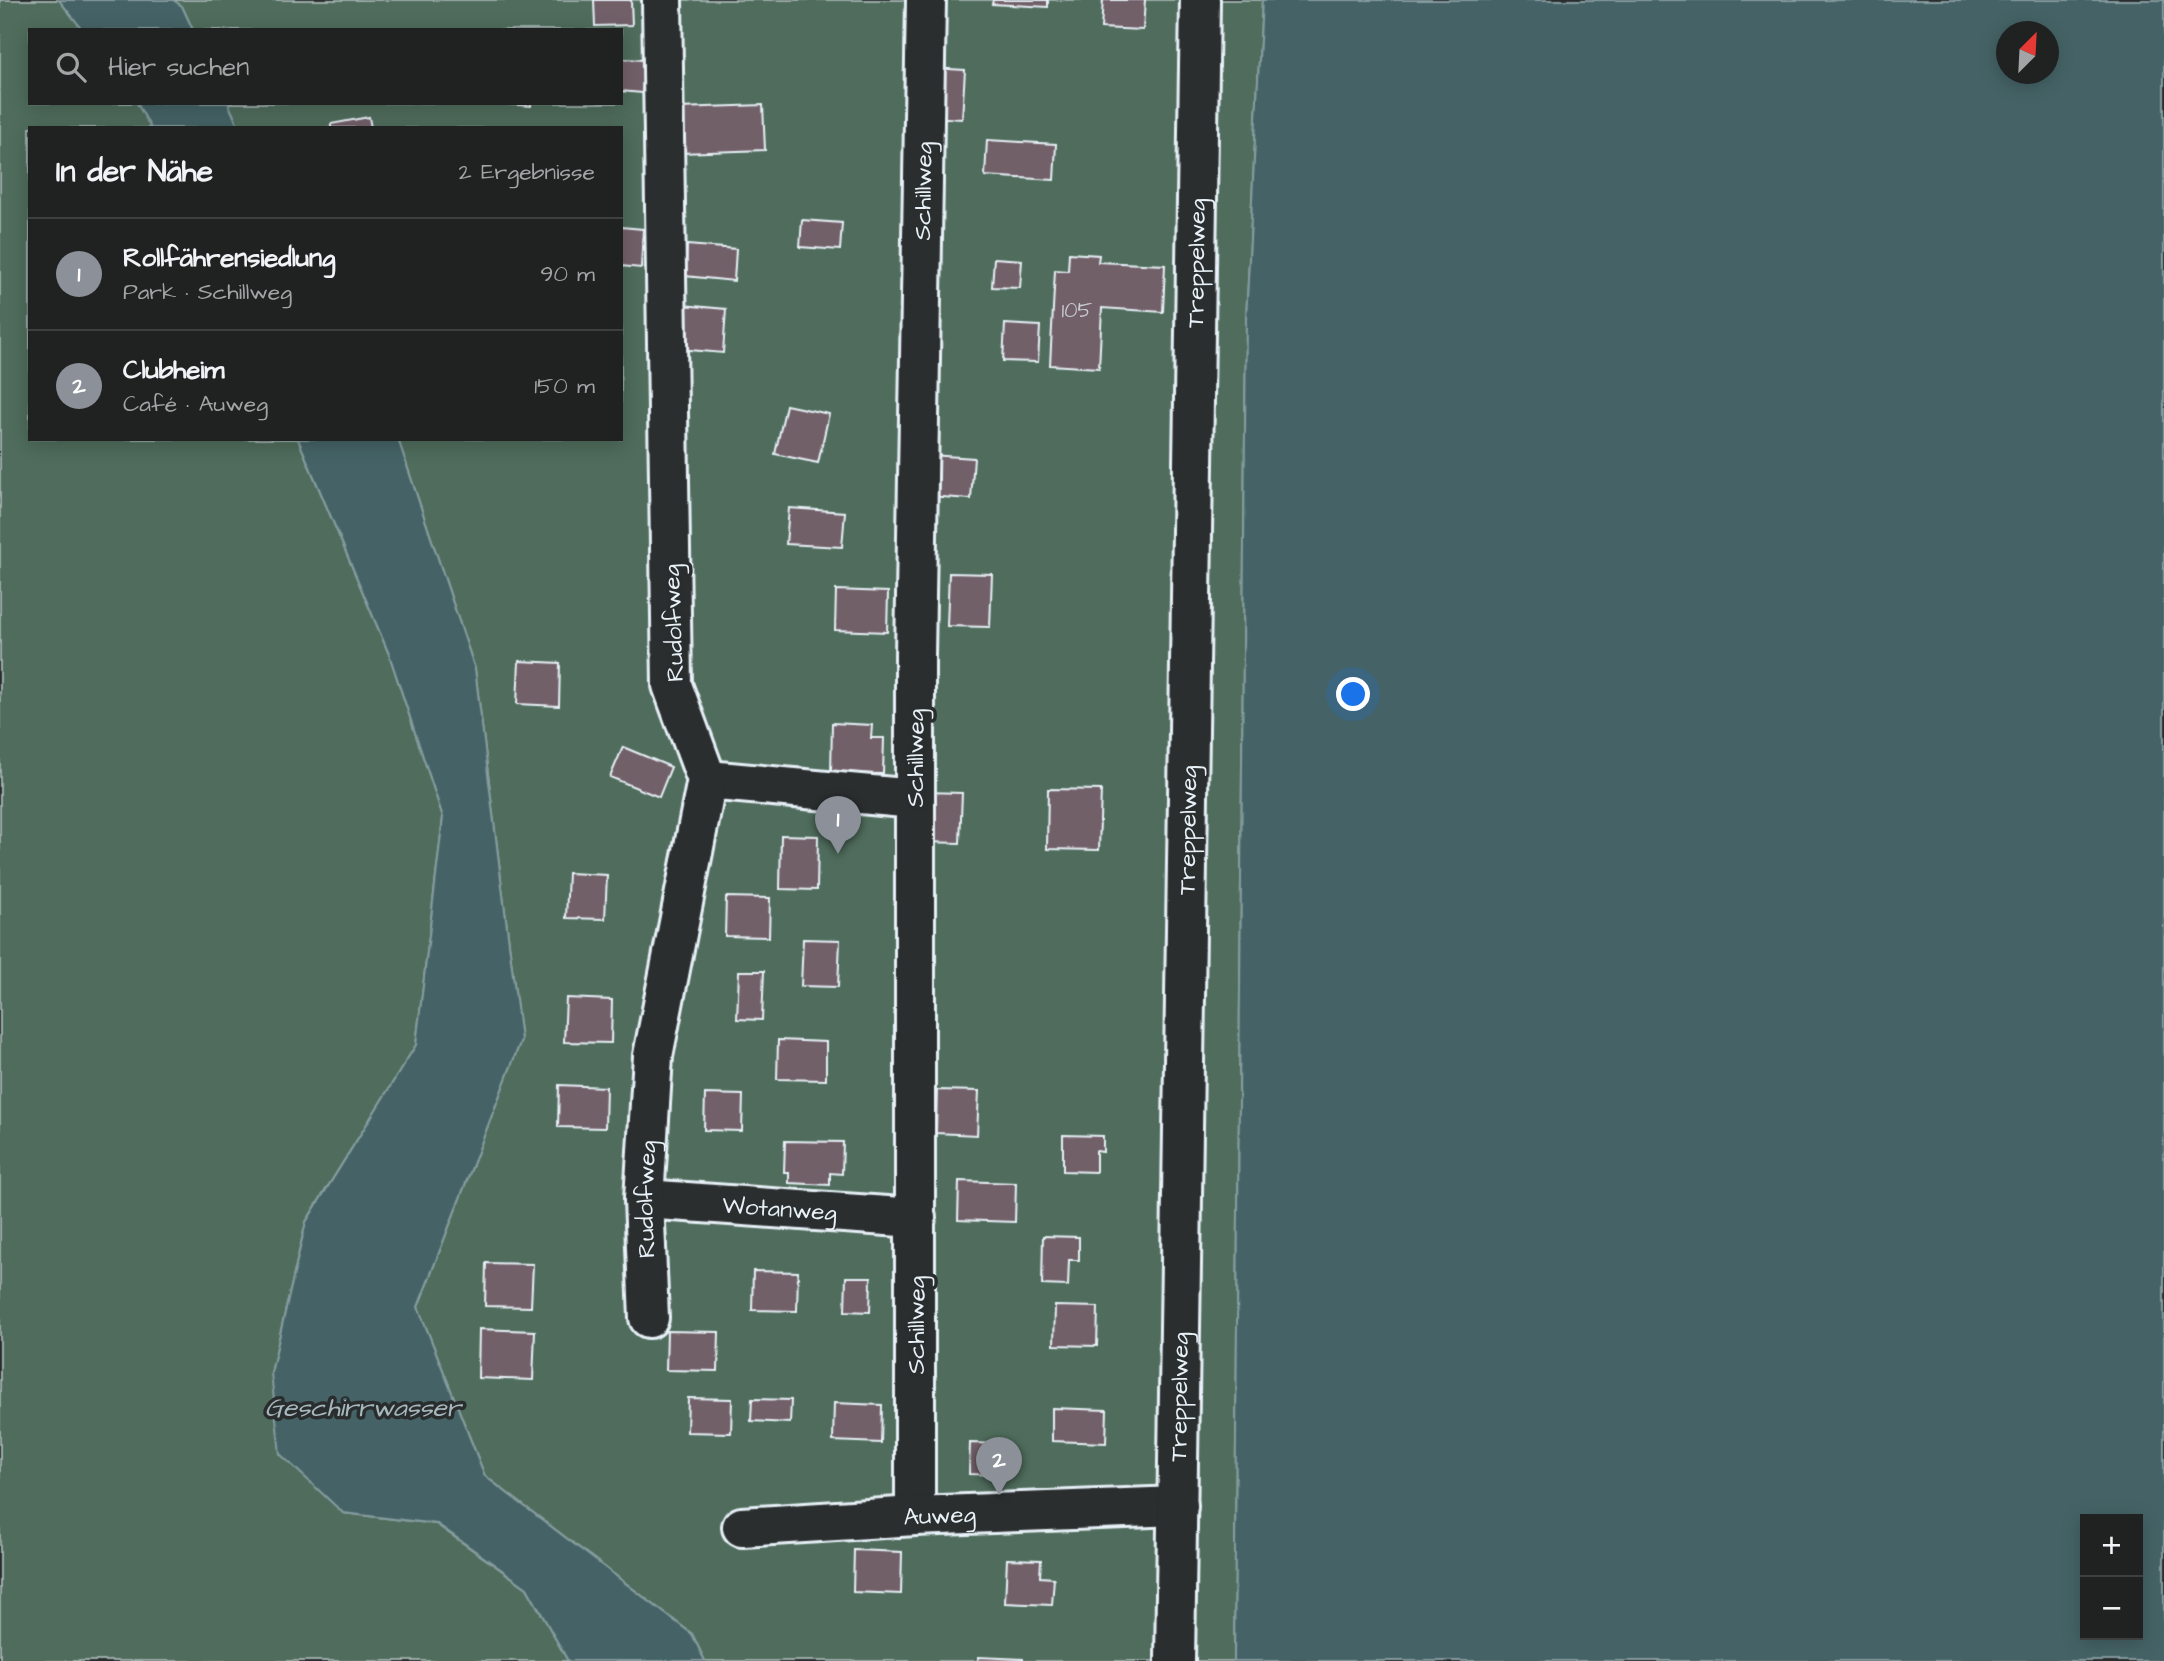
<!DOCTYPE html>
<html lang="de">
<head>
<meta charset="utf-8">
<style>
	:root { --surface:#202222; --page:#282a2a; --text:#f1f3f6; --muted:#a2a4a5; --line:#3d3f40; --accent:#8c9099 }
	body { margin:0; font-family:"Architects Daughter",sans-serif; background:var(--page); color:var(--text) }
	.controls { position:absolute; right:21px; bottom:21px; display:grid; overflow:hidden; border-radius:0px; box-shadow:0 4px 18px #0003 }
	.controls button { width:63px; height:63px; display:grid; place-items:center; padding:0; border:0; border-bottom:2px solid var(--line); background:var(--surface); color:var(--text); font:35px sans-serif }
	.compass { position:absolute; left:1996px; top:21px; width:63px; height:63px; border-radius:50%; background:var(--surface); box-shadow:0 4px 18px #0003; rotate:24deg }
	.you { position:absolute; left:1354px; top:695px; width:24px; height:24px; margin:-18px; border:5px solid #fff; border-radius:50%; background:#1a73e8; box-shadow:0 0 0 10px #1a73e833 }
	.badge { display:grid; place-items:center; width:46px; height:46px; border-radius:50%; background:var(--accent); color:#fff; font-size:23px; font-weight:700 }
	.pin { position:absolute; translate:-50% -58px; filter:drop-shadow(0 2px 4px #0008) }
	.pin::after { content:''; position:absolute; top:37px; width:24px; height:21px; background:inherit; clip-path:polygon(0 0,100% 0,50% 100%) }
	.list { margin:0; padding:0; list-style:none }
	h2 { display:flex; justify-content:space-between; align-items:center; height:91px; margin:0; padding:0 28px; font-size:30px }
	h2 small { font-size:23px; font-weight:400; color:var(--muted) }
	.list li { display:grid; grid-template-columns:46px 1fr auto; gap:21px; align-items:center; box-sizing:border-box; height:112px; padding:0 28px; border-top:2px solid var(--line) }
	.list b { display:block; font-size:26px; white-space:nowrap }
	.list p { margin:0; font-size:23px; white-space:nowrap; color:var(--muted) }
	.list em { font-size:23px; font-style:normal; color:var(--muted) }
	.icon { flex:none; width:38px; height:38px; fill:none; stroke:currentColor; stroke-width:2; stroke-linecap:round; stroke-linejoin:round }
	.map { position:relative; flex:none; width:2164px; height:1661px; overflow:hidden }
	.search { position:absolute; background:var(--surface); box-shadow:0 4px 18px #0003; left:28px; top:28px; width:595px; height:77px; display:flex; align-items:center; gap:18px; box-sizing:border-box; padding:0 24px; border-radius:0px; color:var(--muted); font-size:26px }
	.panel { position:absolute; background:var(--surface); box-shadow:0 4px 18px #0003; left:28px; top:126px; width:595px; height:315px; border-radius:0px }
	.map>svg:first-child { display:block }
</style>
</head>
<body>
<div class="map">
<svg width="2164" height="1661" viewBox="0 0 2164 1661">
	<rect width="100%" height="100%" fill="#2a2d2e"/>
	<filter id="ink" filterUnits="userSpaceOnUse"><feTurbulence type="fractalNoise" baseFrequency=".0143" numOctaves="2"/><feDisplacementMap in="SourceGraphic" scale="14" xChannelSelector="R" yChannelSelector="G"/><feConvolveMatrix kernelMatrix="1 2 1 2 8 2 1 2 1" color-interpolation-filters="sRGB"/></filter>
	<g filter="url(#ink)">
		<g fill="#506c5b" stroke="#9caeaa" stroke-width="2">
			<polygon points="0,0 59,0 83,30 30,30 30,103 137,103 151,128 30,128 30,439 298,439 389,654 443,817 416,1045 306,1222 271,1373 343,1513 436,1524 527,1588 568,1661 0,1661"/>
			<polygon points="173,0 1262,0 1246,320 1234,1661 705,1661 692,1634 485,1476 418,1307 521,1040 475,669 398,439 621,439 621,128 239,128 228,103 621,103 621,30 193,30 182,7"/>
		</g>
		<g fill="#456466" stroke="#869ca0" stroke-width="2" fill-rule="evenodd">
			<polygon points="59,0 173,0 182,6 193,30 83,30"/>
			<path d="M1262,0H2164V1661H1234L1246,320ZM2007,32H2048V74H2007ZM2085,1519H2138V1635H2085Z"/>
			<polygon points="137,103 228,103 239,128 151,128"/>
			<polygon points="298,439 398,439 475,669 521,1040 418,1307 485,1476 692,1634 705,1661 568,1661 527,1588 437,1524 343,1513 280,1454 271,1373 306,1222 416,1045 443,817 389,654"/>
		</g>
		<g fill="#726068" stroke="#e8f1f8" stroke-width="2">
			<polygon points="594,0 631,0 632,25 595,26"/>
			<polygon points="993,0 1048,0 1048,7 992,4"/>
			<polygon points="1103,0 1145,0 1143,30 1101,28"/>
			<polygon points="621,59 645,60 642,93 621,91"/>
			<polygon points="932,68 965,70 962,119 929,117"/>
			<polygon points="491,103 531,103 531,106"/>
			<polygon points="763,105 765,150 681,153 679,108"/>
			<polygon points="369,117 371,128 331,128 331,124"/>
			<polygon points="987,140 1056,144 1054,180 985,176"/>
			<polygon points="802,220 842,223 840,250 800,247"/>
			<polygon points="621,227 643,229 641,268 621,266"/>
			<polygon points="687,245 736,249 734,281 685,276"/>
			<polygon points="1069,253 1099,255 1098,262 1165,265 1163,312 1102,308 1099,368 1050,365 1055,270 1068,271"/>
			<polygon points="994,258 1022,260 1020,288 992,287"/>
			<polygon points="682,305 726,309 723,353 679,349"/>
			<polygon points="1005,324 1040,326 1038,362 1003,361"/>
			<polygon points="786,405 829,414 818,463 775,454"/>
			<polygon points="930,455 974,458 971,499 927,496"/>
			<polygon points="789,508 845,512 842,547 786,544"/>
			<polygon points="949,573 992,574 990,627 947,626"/>
			<polygon points="836,590 888,592 887,632 835,630"/>
			<polygon points="519,661 560,663 559,706 517,704"/>
			<polygon points="832,723 872,725 871,738 884,738 883,774 831,773"/>
			<polygon points="623,747 671,767 659,797 610,777"/>
			<polygon points="1048,789 1101,790 1099,850 1047,849"/>
			<polygon points="925,792 962,793 960,843 924,842"/>
			<polygon points="781,835 818,836 817,890 780,889"/>
			<polygon points="568,873 607,875 605,919 566,918"/>
			<polygon points="726,897 770,898 769,937 725,936"/>
			<polygon points="803,939 840,940 838,987 801,986"/>
			<polygon points="739,971 764,971 762,1020 737,1019"/>
			<polygon points="566,998 612,1000 611,1043 564,1042"/>
			<polygon points="778,1040 826,1042 826,1080 777,1079"/>
			<polygon points="559,1085 606,1087 605,1128 558,1127"/>
			<polygon points="937,1090 979,1091 977,1135 936,1133"/>
			<polygon points="705,1094 743,1095 742,1131 704,1130"/>
			<polygon points="1063,1135 1103,1136 1103,1152 1096,1151 1096,1172 1063,1171"/>
			<polygon points="785,1141 843,1142 842,1174 830,1173 830,1185 789,1183 789,1172 784,1172"/>
			<polygon points="959,1181 1016,1183 1015,1222 958,1220"/>
			<polygon points="1043,1236 1079,1237 1079,1260 1069,1260 1068,1286 1042,1285"/>
			<polygon points="486,1263 533,1264 531,1307 485,1306"/>
			<polygon points="753,1271 798,1272 797,1311 752,1310"/>
			<polygon points="846,1277 871,1277 870,1312 845,1311"/>
			<polygon points="1055,1306 1098,1307 1097,1346 1054,1345"/>
			<polygon points="479,1329 535,1331 533,1380 478,1378"/>
			<polygon points="667,1331 719,1332 718,1371 666,1370"/>
			<polygon points="688,1398 732,1399 731,1433 687,1432"/>
			<polygon points="752,1399 791,1400 790,1423 751,1421"/>
			<polygon points="834,1403 882,1405 881,1443 833,1441"/>
			<polygon points="1052,1408 1107,1410 1106,1443 1052,1441"/>
			<polygon points="970,1443 1000,1444 999,1475 969,1474"/>
			<polygon points="854,1550 902,1552 901,1594 853,1592"/>
			<polygon points="1007,1559 1041,1560 1040,1577 1054,1578 1052,1605 1005,1603"/>
			<polygon points="978,1657 1023,1659 1023,1661 978,1661"/>
		</g>
		<g fill="none" stroke-linecap="round" stroke-linejoin="round">
			<defs>
				<g id="minor">
					<polyline points="707,780 915,799"/>
					<path id="s1" d="M644,1199L916,1218"/>
					<path id="s2" d="M649,1318L644,1199L653,1056L707,780L672,685L662,0"/>
					<path id="s3" d="M915,1516V656L926,0"/>
					<path id="s4" d="M742,1527L915,1516L1178,1506"/>
					<path id="s5" d="M1175,1661L1200,0"/>
				</g>
			</defs>
			<use href="#minor" stroke="#e8f1f8" stroke-width="44"/>
			<use href="#minor" stroke="#2a2d2e" stroke-width="38"/>
		</g>
	</g>
	<g text-anchor="middle" stroke-width="7" stroke-linejoin="round" paint-order="stroke">
		<g font-size="21" fill="#cacdd4">
			<text x="1077" y="317">105</text>
		</g>
		<g font-size="24" fill="#e8f1f8" stroke="#2a2d2e">
			<text dy="8" stroke="none"><textPath href="#s3" startOffset="1325">Schillweg</textPath></text>
			<text dy="8" stroke="none"><textPath href="#s5" startOffset="1398">Treppelweg</textPath></text>
			<text transform="translate(673 623) rotate(-92)" y="8">Rudolfweg</text>
			<text transform="translate(915 758) rotate(-90)" y="8">Schillweg</text>
			<text dy="8" stroke="none"><textPath href="#s5" startOffset="831">Treppelweg</textPath></text>
			<text dy="8" stroke="none"><textPath href="#s2" startOffset="119">Rudolfweg</textPath></text>
			<text dy="8" stroke="none"><textPath href="#s1" startOffset="136">Wotanweg</textPath></text>
			<text transform="translate(916 1325) rotate(-90)" y="8">Schillweg</text>
			<text dy="8" stroke="none"><textPath href="#s5" startOffset="264">Treppelweg</textPath></text>
			<text dy="8" stroke="none"><textPath href="#s4" startOffset="198">Auweg</textPath></text>
		</g>
		<g font-size="26" font-style="italic" fill="#a7b9be" stroke="#2a2d2e">
			<text x="363" y="1416">Geschirrwasser</text>
		</g>
	</g>
</svg>
<div class="controls">
<button>+</button>
<button>−</button>
</div>
<svg class="compass" viewBox="-18 -18 36 36"><path d="M0-13l5 13h-10z" fill="#e53935"/><path d="M0 13l5-13h-10z" fill="#a2a4a5"/></svg>
<div class="you"></div>
<div class="pin badge" style="left:838px;top:854px">1</div>
<div class="pin badge" style="left:999px;top:1495px">2</div>
<div class="search"><svg class="icon" aria-label="search" viewBox="0 0 24 24"><circle cx="10" cy="10" r="6"/><path d="M15 15l6 6"/></svg>Hier suchen</div>
<section class="panel">
<h2>In der Nähe<small>2 Ergebnisse</small></h2>
<ul class="list">
<li><span class="badge">1</span><div><b>Rollfährensiedlung</b><p>Park · Schillweg</p></div><em>90 m</em></li>
<li><span class="badge">2</span><div><b>Clubheim</b><p>Café · Auweg</p></div><em>150 m</em></li>
</ul>
</section>
</div>
</body>
</html>
